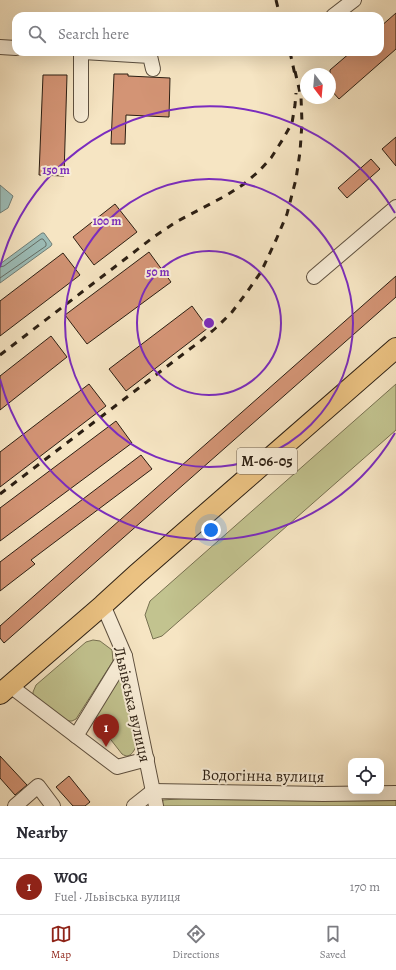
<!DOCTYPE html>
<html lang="en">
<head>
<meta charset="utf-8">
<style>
	:root { --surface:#fff; --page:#f2f2f3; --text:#2b2b33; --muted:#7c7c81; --line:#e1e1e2; --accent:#8f2418 }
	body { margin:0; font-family:Alegreya,serif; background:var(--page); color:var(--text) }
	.controls { position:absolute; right:12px; bottom:12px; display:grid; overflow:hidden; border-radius:8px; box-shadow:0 4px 16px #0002 }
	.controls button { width:36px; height:36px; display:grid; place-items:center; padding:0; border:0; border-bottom:1px solid var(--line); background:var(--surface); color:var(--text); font:20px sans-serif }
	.compass { position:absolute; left:300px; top:68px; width:36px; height:36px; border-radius:50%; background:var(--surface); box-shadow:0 4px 16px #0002; rotate:164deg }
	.you { position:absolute; left:211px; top:530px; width:14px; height:14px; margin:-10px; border:3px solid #fff; border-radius:50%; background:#1a73e8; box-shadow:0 0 0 6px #1a73e833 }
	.badge { display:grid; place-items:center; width:26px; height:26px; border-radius:50%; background:var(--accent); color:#fff; font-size:13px; font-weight:700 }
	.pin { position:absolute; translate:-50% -33px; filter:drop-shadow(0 1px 2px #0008) }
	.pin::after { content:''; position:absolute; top:21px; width:14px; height:12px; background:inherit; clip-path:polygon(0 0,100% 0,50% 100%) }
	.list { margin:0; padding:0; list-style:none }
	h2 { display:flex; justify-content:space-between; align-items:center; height:52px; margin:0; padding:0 16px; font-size:17px }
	h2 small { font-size:13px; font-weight:400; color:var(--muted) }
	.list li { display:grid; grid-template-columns:26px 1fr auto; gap:12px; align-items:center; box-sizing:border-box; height:56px; padding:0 16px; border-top:1px solid var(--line) }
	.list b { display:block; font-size:15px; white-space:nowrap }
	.list p { margin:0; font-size:13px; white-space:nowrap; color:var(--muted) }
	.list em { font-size:13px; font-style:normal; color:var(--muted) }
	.icon { flex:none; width:22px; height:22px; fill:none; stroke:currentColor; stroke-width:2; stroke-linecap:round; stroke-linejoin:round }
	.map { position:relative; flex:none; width:396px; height:806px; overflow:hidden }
	.search { position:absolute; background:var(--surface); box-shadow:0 4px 16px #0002; left:12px; right:12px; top:12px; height:44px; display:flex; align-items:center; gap:10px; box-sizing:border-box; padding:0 14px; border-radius:12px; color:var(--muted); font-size:15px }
	.sheet { height:108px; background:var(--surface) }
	nav { display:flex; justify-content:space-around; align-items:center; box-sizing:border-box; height:56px; border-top:1px solid var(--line); background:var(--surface); font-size:11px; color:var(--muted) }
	nav a { display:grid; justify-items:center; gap:2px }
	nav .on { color:var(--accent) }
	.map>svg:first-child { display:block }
</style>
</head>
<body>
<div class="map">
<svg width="396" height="806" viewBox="0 0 396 806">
	<rect width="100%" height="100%" fill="#f6e5c3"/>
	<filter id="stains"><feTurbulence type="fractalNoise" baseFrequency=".005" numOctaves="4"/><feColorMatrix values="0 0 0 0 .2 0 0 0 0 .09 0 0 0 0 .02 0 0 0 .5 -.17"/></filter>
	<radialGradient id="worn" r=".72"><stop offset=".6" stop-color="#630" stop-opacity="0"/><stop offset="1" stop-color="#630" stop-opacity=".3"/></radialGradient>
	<g fill="#c2c38f" stroke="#777151">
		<polygon points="396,384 396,430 162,636 153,639 145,615 150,601"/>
		<polygon points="93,640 100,641 112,650 113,661 76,719 72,721 68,721 37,702 33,696 33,692 36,685 86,642"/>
		<path d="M119,679L124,681L138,743C134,750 131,760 122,754L97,722L96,716Z"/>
		<polygon points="396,787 396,806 162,806 163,800 247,794"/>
	</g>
	<g fill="#9dbeb9" stroke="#707e77">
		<polygon points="0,185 13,196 8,208 0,213"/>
		<polygon points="42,233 44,233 52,244 51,246 0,283 0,264"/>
	</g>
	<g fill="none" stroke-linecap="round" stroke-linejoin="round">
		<polyline stroke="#646e66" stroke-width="1" points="0,267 4,266 41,239 43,239 46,243 46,246 0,278"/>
	</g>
	<g fill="#d39475" stroke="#2c1f13">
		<polygon points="396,13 396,49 339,99 330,89 330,70 351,52 380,52 380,27"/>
		<polygon points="114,74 128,74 128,76 170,78 169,117 126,115 125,144 111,144"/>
		<polygon points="43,75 67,75 64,176 39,175"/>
		<polygon points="396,137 396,166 382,149"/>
		<polygon points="371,159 380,169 347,198 338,188"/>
		<polygon points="115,204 137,232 94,265 73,237"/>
		<polygon points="149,252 171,282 87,344 65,315"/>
		<polygon points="63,253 80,275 0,336 0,301"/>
		<polygon points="396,276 396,297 4,643 0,638 0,626"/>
		<polygon points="192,306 208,328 126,391 109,369"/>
		<polygon points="51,336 67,357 0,410 0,376"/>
		<polygon points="89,384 106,406 0,487 0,452"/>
		<polygon points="116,421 132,443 0,541 0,508"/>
		<polygon points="141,455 152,469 31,560 35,564 0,591 0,562"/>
		<polygon points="0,756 27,785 15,795 0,778"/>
		<polygon points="69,776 90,802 85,806 73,806 56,787"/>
	</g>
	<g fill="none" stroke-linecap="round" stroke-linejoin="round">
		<defs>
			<g id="minor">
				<polyline points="333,16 354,0"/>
				<polyline points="0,47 16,48"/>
				<polyline points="81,52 81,115"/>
				<polyline points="83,52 150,56 153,69"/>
				<polyline points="314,277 396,207"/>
				<polyline points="103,605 125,656 156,806"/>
				<polyline points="9,685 117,767 147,759"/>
				<polyline points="76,736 125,656"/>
				<polyline points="15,806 38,786 53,806"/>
				<polyline points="134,806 153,791 323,794 396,793"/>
			</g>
			<polyline id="highway" points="0,694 103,605 137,574 396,348"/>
		</defs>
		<use href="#minor" stroke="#5e503f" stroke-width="16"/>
		<use href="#highway" stroke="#2c1f13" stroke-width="22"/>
		<use href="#minor" stroke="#f9eed8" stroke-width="14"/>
		<use href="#highway" stroke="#ebc282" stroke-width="20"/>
		<g stroke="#2c1f13" stroke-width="3" stroke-dasharray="7 7" stroke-linecap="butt">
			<polyline points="276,0 280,16"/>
			<polyline points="290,52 295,75"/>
			<polyline points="0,355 155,236 176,222 227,195 244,184 259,171 271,158 283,139 292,123 295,105 296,93"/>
			<polyline points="0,494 203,339 219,325 232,312 247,292 261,272 276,240 287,214 296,179 300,152 302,123 301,97 295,71"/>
		</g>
	</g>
	<g fill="none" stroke="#7b2cbf" stroke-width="2">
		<circle cx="209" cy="323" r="72"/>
		<circle cx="209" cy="323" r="144"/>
		<path d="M395 433A216 216 0 0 1 0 379M0 267A216 216 0 0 1 395 213"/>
	</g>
	<g text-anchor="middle" stroke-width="4" stroke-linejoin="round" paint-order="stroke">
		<rect fill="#f9eed8" stroke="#6a5d4e" stroke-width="1" x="237" y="448" width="60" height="26" rx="3"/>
		<g font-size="15" font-weight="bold" fill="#2c1f13">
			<text x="267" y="466">М-06-05</text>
		</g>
		<g font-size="16" fill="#2c1f13" stroke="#f9eed8">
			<text transform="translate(133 704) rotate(77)" y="6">Львівська вулиця</text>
			<text transform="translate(263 775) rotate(1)" y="6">Водогінна вулиця</text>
		</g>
	</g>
	<circle cx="209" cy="323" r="6" fill="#7b2cbf" stroke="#f9eed8" stroke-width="2"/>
	<g font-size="12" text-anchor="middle" font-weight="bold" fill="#7b2cbf" stroke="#f9eed8" stroke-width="4" stroke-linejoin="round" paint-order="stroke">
		<text x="56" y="174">150 m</text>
		<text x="107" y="225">100 m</text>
		<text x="158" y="276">50 m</text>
	</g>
	<rect width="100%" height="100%" filter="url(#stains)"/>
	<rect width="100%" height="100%" fill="url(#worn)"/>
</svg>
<div class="controls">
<button><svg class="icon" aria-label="locate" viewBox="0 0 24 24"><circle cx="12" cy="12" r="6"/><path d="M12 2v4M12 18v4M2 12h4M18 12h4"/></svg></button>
</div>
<svg class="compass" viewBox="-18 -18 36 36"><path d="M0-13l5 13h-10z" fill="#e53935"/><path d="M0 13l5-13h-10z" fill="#7c7c81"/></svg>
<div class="you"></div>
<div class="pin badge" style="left:106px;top:747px">1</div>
<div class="search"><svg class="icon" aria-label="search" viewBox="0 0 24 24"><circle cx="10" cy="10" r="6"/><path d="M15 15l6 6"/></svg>Search here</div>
</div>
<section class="sheet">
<h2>Nearby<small></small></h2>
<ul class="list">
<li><span class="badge">1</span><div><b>WOG</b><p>Fuel · Львівська вулиця</p></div><em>170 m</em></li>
</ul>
</section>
<nav>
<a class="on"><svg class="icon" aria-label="map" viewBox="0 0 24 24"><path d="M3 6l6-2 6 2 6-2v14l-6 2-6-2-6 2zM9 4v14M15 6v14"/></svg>Map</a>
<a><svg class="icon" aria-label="directions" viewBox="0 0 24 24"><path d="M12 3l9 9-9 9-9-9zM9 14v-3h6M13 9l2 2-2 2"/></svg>Directions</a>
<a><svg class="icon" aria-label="saved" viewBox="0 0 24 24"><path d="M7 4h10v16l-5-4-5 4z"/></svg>Saved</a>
</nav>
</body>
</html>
